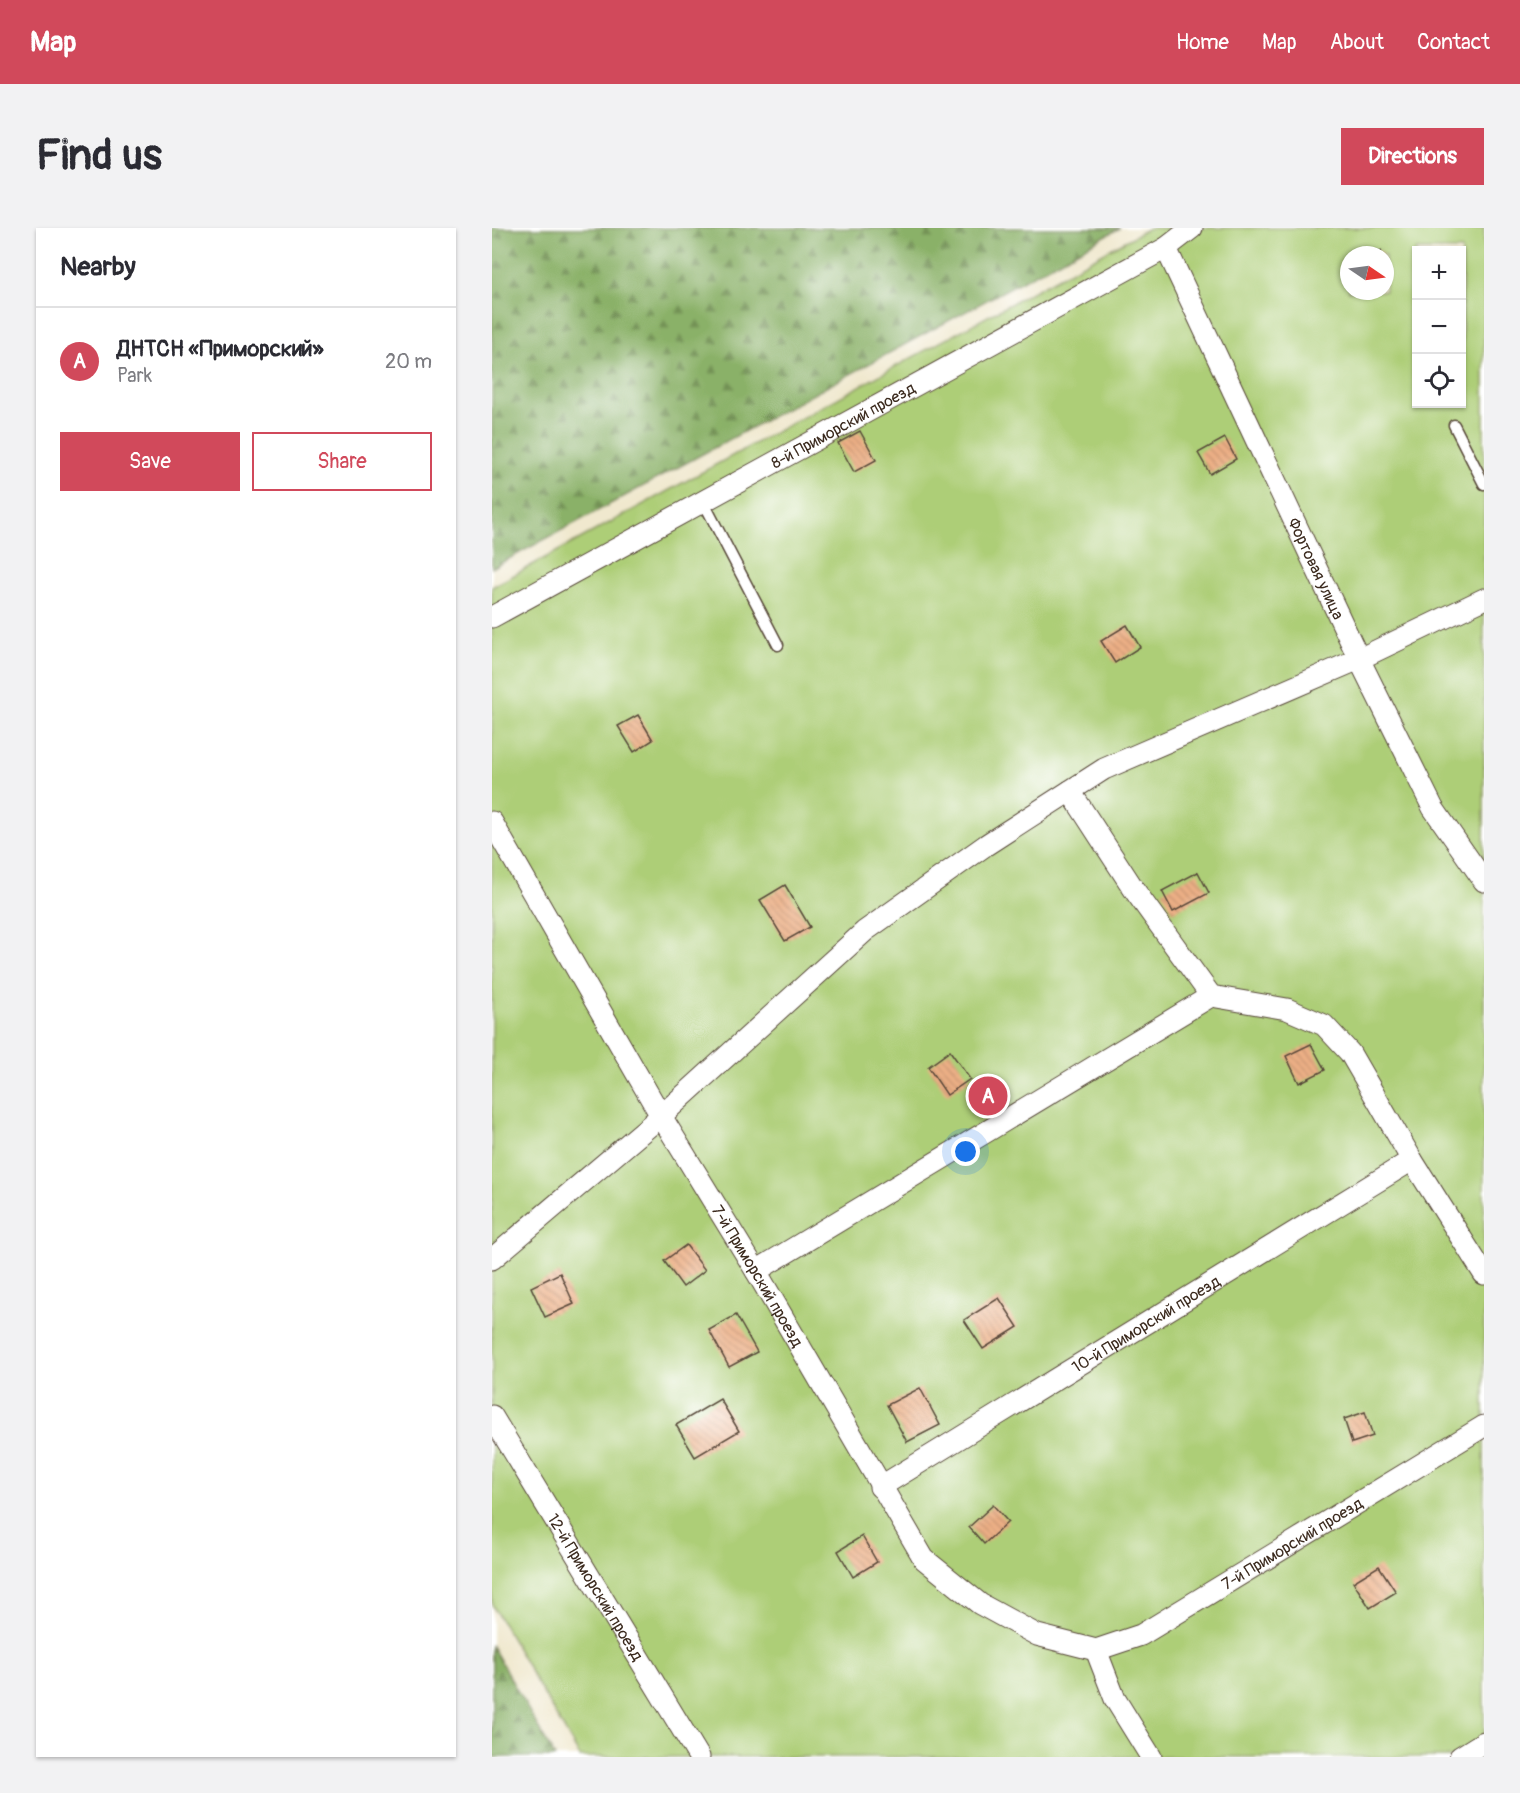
<!DOCTYPE html>
<html lang="en">
<head>
<meta charset="utf-8">
<style>
	:root { --surface:#fff; --page:#f2f2f3; --text:#2b2b33; --muted:#7c7c81; --line:#e1e1e2; --accent:#d1495b }
	body { margin:0; font-family:Pangolin,sans-serif; background:var(--page); color:var(--text) }
	.controls { position:absolute; right:18px; top:18px; display:grid; overflow:hidden; border-radius:0px; box-shadow:0 2px 4px #0004 }
	.controls button { width:54px; height:54px; display:grid; place-items:center; padding:0; border:0; border-bottom:2px solid var(--line); background:var(--surface); color:var(--text); font:30px sans-serif }
	.compass { position:absolute; left:848px; top:18px; width:54px; height:54px; border-radius:50%; background:var(--surface); box-shadow:0 2px 4px #0004; rotate:103deg }
	.you { position:absolute; left:474px; top:924px; width:21px; height:21px; margin:-15px; border:4px solid #fff; border-radius:50%; background:#1a73e8; box-shadow:0 0 0 9px #1a73e833 }
	.badge { display:grid; place-items:center; width:39px; height:39px; border-radius:50%; background:var(--accent); color:#fff; font-size:20px; font-weight:700 }
	.pin { position:absolute; translate:-50% -50%; border:3px solid #fff; box-shadow:0 2px 6px #0006 }
	.list { margin:0; padding:0; list-style:none }
	h2 { display:flex; justify-content:space-between; align-items:center; height:78px; margin:0; padding:0 24px; font-size:26px }
	h2 small { font-size:20px; font-weight:400; color:var(--muted) }
	.list li { display:grid; grid-template-columns:39px 1fr auto; gap:18px; align-items:center; box-sizing:border-box; height:108px; padding:0 24px; border-top:2px solid var(--line) }
	.list b { display:block; font-size:22px; white-space:nowrap }
	.list p { margin:0; font-size:20px; white-space:nowrap; color:var(--muted) }
	.list em { font-size:20px; font-style:normal; color:var(--muted) }
	.actions { display:flex; gap:12px; padding:18px 24px }
	.actions a { flex:1; padding:14px 0; border:2px solid var(--accent); border-radius:0px; text-align:center; font-size:21px; color:var(--accent) }
	.actions .main { background:var(--accent); color:#fff }
	.icon { flex:none; width:33px; height:33px; fill:none; stroke:currentColor; stroke-width:2; stroke-linecap:round; stroke-linejoin:round }
	.map { position:relative; flex:none; width:992px; height:1529px; overflow:hidden; border-radius:0px }
	header { display:flex; align-items:center; gap:36px; box-sizing:border-box; height:84px; padding:0 30px; background:var(--accent); color:#fff }
	header strong { font-size:28px }
	nav { display:flex; gap:33px; margin-inline-start:auto; font-size:21px }
	.intro { display:flex; align-items:center; justify-content:space-between; box-sizing:border-box; height:144px; padding:0 36px }
	h1 { margin:0; font-size:42px }
	.button { padding:15px 27px; border-radius:0px; background:var(--accent); color:#fff; font-size:21px; font-weight:700 }
	main { display:flex; gap:36px; padding:0 36px }
	aside { flex:1; background:var(--surface); border-radius:0px; box-shadow:0 2px 4px #0004 }
	.map>svg:first-child { display:block }
</style>
</head>
<body>
<header>
<strong>Map</strong>
<nav><a>Home</a><a>Map</a><a>About</a><a>Contact</a></nav>
</header>
<div class="intro"><h1>Find us</h1><a class="button">Directions</a></div>
<main>
<aside>
<h2>Nearby<small></small></h2>
<ul class="list">
<li><span class="badge">A</span><div><b>ДНТСН «Приморский»</b><p>Park</p></div><em>20 m</em></li>
</ul>
<div class="actions"><a class="main">Save</a><a>Share</a></div>
</aside>
<div class="map">
<svg width="992" height="1529" viewBox="0 0 992 1529">
	<defs>
		<pattern id="forest-firs" width="22" height="20" patternUnits="userSpaceOnUse" patternTransform="scale(1.5)"><rect width="22" height="20" fill="#8ab168"/><path d="M5 1l3.5 6h-7zM16 11l3.5 6h-7z" fill="#729055"/></pattern>
		<pattern id="building-back-hatch" width="6" height="6" patternUnits="userSpaceOnUse" patternTransform="scale(1.5)"><rect width="6" height="6" fill="#edb086"/><path d="M-1 5l2 2M0 0l6 6M5-1l2 2" fill="none" stroke="#c18f6d"/></pattern>
	</defs>
	<rect width="100%" height="100%" fill="#fff"/>
	<filter id="ink" filterUnits="userSpaceOnUse"><feTurbulence type="fractalNoise" baseFrequency=".0167" numOctaves="2"/><feDisplacementMap in="SourceGraphic" scale="12" xChannelSelector="R" yChannelSelector="G"/><feConvolveMatrix kernelMatrix="1 2 1 2 8 2 1 2 1" color-interpolation-filters="sRGB"/></filter>
	<filter id="wash" filterUnits="userSpaceOnUse"><feTurbulence type="fractalNoise" baseFrequency=".008" numOctaves="4" result="noise"/><feDisplacementMap in="SourceGraphic" scale="24" xChannelSelector="R" yChannelSelector="G"/><feGaussianBlur stdDeviation="1.35" result="paint"/><feColorMatrix in="noise" values="0 0 0 0 0 0 0 0 0 0 0 0 0 0 0 0 0 1.4 0 .05"/><feComposite in="paint" operator="in"/></filter>
	<g filter="url(#wash)">
		<rect width="100%" height="100%" fill="#f0e8ce"/>
		<path fill="#adce77" stroke="#747c4a" stroke-width="1.5" fill-rule="evenodd" d="M657,0H992V1529H88L0,1377V359ZM924,22H970V176H924ZM857,27H893V63H857Z"/>
		<g fill="url(#forest-firs)" stroke="#626e43" stroke-width="1.5">
			<polygon points="0,0 628,0 0,340"/>
			<polygon points="0,1418 63,1529 0,1529"/>
		</g>
		<g id="blocks">
			<g fill="url(#building-back-hatch)">
				<polygon points="889,23 890,27 873,27 872,26"/>
				<polygon points="368,203 384,232 362,244 346,215"/>
				<polygon points="733,210 744,231 718,246 706,225"/>
				<polygon points="635,397 648,419 623,435 609,413"/>
				<polygon points="146,487 161,512 142,524 126,498"/>
				<polygon points="706,644 717,665 681,684 670,663"/>
				<polygon points="293,657 318,699 293,713 268,672"/>
				<polygon points="819,816 833,842 807,855 794,828"/>
				<polygon points="458,823 478,851 455,867 436,839"/>
				<polygon points="194,1017 213,1042 191,1059 172,1033"/>
				<polygon points="68,1045 82,1076 53,1089 39,1059"/>
				<polygon points="507,1070 526,1099 491,1121 472,1092"/>
				<polygon points="244,1087 265,1124 237,1139 217,1102"/>
				<polygon points="428,1160 448,1197 415,1214 395,1177"/>
				<polygon points="228,1171 247,1203 203,1229 184,1197"/>
				<polygon points="873,1184 881,1208 860,1215 852,1191"/>
				<polygon points="501,1277 516,1294 492,1316 477,1299"/>
				<polygon points="370,1308 385,1334 361,1349 346,1323"/>
				<polygon points="887,1338 904,1364 878,1380 861,1354"/>
			</g>
		</g>
	</g>
	<g filter="url(#ink)">
		<use href="#blocks" fill-opacity="0" stroke="#564638" stroke-width="1.5"/>
		<g fill="none" stroke-linecap="round" stroke-linejoin="round">
			<defs>
				<g id="lane">
					<polyline points="962,197 992,256"/>
					<polyline points="211,273 286,417"/>
				</g>
				<g id="street">
					<path id="s1" d="M674,20L867,431L941,580L992,653"/>
					<path id="s2" d="M0,389L674,20L700,0"/>
					<polyline points="578,563 643,663 719,768 795,781 832,797 858,825 920,932 992,1046"/>
					<path id="s3" d="M0,594L169,888L264,1043L432,1331L488,1376L545,1407L604,1422L649,1407L992,1198"/>
					<polyline points="0,1031 169,888 373,703 494,617 612,541 867,431 992,371"/>
					<polyline points="264,1043 719,768"/>
					<path id="s4" d="M0,1188L207,1529"/>
					<path id="s5" d="M388,1259L920,932"/>
					<polyline points="604,1422 623,1471 659,1529"/>
					<polyline points="968,1529 992,1514"/>
				</g>
			</defs>
			<use href="#lane" stroke="#564638" stroke-width="13"/>
			<use href="#street" stroke="#564638" stroke-width="23"/>
			<use href="#lane" stroke="#fff" stroke-width="10"/>
			<use href="#street" stroke="#fff" stroke-width="21"/>
		</g>
	</g>
	<g text-anchor="middle" stroke-width="6" stroke-linejoin="round" paint-order="stroke">
		<g font-size="16" fill="#3b2a1e" stroke="#fff">
			<text dy="6" stroke="none"><textPath href="#s2" startOffset="400">8-й Приморский проезд</textPath></text>
			<text dy="6" stroke="none"><textPath href="#s1" startOffset="354">Фортовая улица</textPath></text>
			<text dy="6" stroke="none"><textPath href="#s3" startOffset="526">7-й Приморский проезд</textPath></text>
			<text dy="6" stroke="none"><textPath href="#s5" startOffset="312">10-й Приморский проезд</textPath></text>
			<text dy="6" stroke="none"><textPath href="#s3" startOffset="1276">7-й Приморский проезд</textPath></text>
			<text dy="6" stroke="none"><textPath href="#s4" startOffset="200">12-й Приморский проезд</textPath></text>
		</g>
	</g>
</svg>
<div class="controls">
<button>+</button>
<button>−</button>
<button><svg class="icon" aria-label="locate" viewBox="0 0 24 24"><circle cx="12" cy="12" r="6"/><path d="M12 2v4M12 18v4M2 12h4M18 12h4"/></svg></button>
</div>
<svg class="compass" viewBox="-18 -18 36 36"><path d="M0-13l5 13h-10z" fill="#e53935"/><path d="M0 13l5-13h-10z" fill="#7c7c81"/></svg>
<div class="you"></div>
<div class="pin badge" style="left:496px;top:868px">A</div>
</div>
</main>
</body>
</html>
